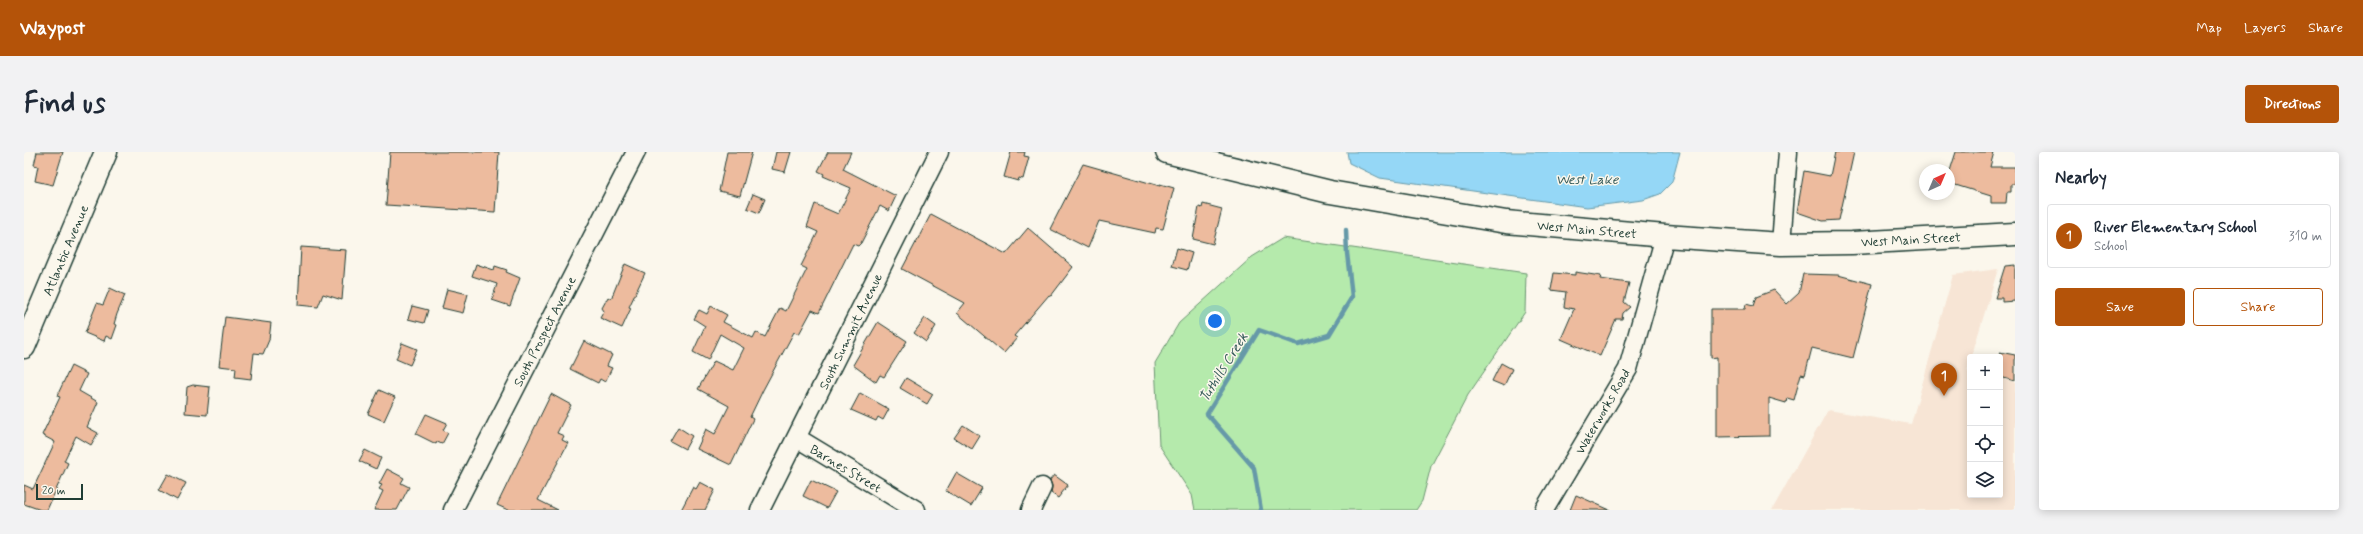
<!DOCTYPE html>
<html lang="en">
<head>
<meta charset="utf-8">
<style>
	:root { --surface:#fff; --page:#f2f2f3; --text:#1f2937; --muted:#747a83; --line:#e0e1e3; --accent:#b45309 }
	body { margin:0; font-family:Mynerve,sans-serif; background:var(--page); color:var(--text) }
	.controls { position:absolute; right:12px; bottom:12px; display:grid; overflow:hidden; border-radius:4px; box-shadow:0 2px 10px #0003 }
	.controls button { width:36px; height:36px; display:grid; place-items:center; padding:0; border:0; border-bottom:1px solid var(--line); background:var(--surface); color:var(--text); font:20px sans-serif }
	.compass { position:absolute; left:1895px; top:12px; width:36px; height:36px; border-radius:50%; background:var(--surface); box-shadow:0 2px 10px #0003; rotate:44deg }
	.scale { position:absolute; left:12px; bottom:10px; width:47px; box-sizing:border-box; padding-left:4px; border:2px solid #1f3d34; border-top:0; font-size:11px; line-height:14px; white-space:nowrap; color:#1f3d34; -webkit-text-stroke:3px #fbf7ec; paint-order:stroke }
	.you { position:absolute; left:1191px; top:169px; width:14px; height:14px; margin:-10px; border:3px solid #fff; border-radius:50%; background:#1a73e8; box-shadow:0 0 0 6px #1a73e833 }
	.badge { display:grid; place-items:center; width:26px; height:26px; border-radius:50%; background:var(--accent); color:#fff; font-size:13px; font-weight:700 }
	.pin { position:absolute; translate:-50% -33px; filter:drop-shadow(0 1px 2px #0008) }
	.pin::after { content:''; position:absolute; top:21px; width:14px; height:12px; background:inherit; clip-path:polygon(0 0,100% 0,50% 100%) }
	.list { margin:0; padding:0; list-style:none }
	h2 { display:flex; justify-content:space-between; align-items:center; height:52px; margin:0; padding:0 16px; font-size:17px }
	h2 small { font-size:13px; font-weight:400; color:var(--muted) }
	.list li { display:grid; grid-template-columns:26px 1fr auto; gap:12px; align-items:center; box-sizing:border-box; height:64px; margin:0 8px 8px; padding:0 8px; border:1px solid var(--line); border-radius:4px }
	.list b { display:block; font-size:15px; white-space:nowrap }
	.list p { margin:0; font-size:13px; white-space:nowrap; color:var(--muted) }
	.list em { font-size:13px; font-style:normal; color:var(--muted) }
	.actions { display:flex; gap:8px; padding:12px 16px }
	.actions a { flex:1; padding:9px 0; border:1px solid var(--accent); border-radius:4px; text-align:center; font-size:14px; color:var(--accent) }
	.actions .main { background:var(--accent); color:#fff }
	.icon { flex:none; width:22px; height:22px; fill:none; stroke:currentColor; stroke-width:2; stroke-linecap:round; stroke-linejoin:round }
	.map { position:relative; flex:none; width:1991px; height:358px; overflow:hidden; border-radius:4px }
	header { display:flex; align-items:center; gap:24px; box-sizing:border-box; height:56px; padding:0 20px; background:var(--accent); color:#fff }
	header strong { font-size:19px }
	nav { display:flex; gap:22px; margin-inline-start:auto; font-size:14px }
	.intro { display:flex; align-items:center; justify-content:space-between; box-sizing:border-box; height:96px; padding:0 24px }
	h1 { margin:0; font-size:28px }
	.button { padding:10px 18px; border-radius:4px; background:var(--accent); color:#fff; font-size:14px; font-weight:700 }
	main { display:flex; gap:24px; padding:0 24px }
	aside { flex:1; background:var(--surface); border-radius:4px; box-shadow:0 2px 10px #0003 }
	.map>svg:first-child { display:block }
</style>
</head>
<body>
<header>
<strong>Waypost</strong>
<nav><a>Map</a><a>Layers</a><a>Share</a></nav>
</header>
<div class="intro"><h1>Find us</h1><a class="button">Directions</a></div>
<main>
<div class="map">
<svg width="1991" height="358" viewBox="0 0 1991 358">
	<rect width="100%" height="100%" fill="#fbf7ec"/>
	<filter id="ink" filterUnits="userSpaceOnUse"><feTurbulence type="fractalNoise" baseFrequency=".025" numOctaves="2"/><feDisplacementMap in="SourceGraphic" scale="8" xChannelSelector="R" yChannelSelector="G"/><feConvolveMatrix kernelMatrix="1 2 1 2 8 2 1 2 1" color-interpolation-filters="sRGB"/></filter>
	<g filter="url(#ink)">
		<polygon fill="#f7e5d5" points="1974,117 1943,219 1946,220 1946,343 1976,343 1976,226 1991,230 1991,358 1748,358 1804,258 1887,272 1929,123"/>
		<polygon fill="#b5eaac" stroke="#6a9470" points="1259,86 1502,121 1501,160 1444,243 1407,314 1398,349 1392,358 1171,358 1168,343 1135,293 1131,211 1155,171 1228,105"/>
		<polygon fill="#95d7f6" stroke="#6699a8" points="1323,0 1656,0 1648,30 1636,42 1619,48 1563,55 1356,26 1325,11"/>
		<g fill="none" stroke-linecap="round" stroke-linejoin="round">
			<polyline stroke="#6699a8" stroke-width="4.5" points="1237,358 1230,316 1183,262 1235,178 1274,192 1305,183 1328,145 1323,101 1322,78"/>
		</g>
		<g fill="#edbb9e" stroke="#1f3d34">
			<polygon points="13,0 39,0 29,33 11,29 14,14 10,13"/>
			<polygon points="366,0 475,0 471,60 362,53"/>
			<polygon points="703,0 728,0 716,44 695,39"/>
			<polygon points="752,0 767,0 761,20 748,17"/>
			<polygon points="804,0 827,0 819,17 872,44 865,59 856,54 837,91 834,94 829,92 795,161 788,158 775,182 770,180 739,238 726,265 729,267 707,313 673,297 682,277 691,282 705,254 674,237 690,209 709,218 720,196 696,182 684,208 669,200 681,174 670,167 675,158 683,162 687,154 703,163 699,170 729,186 732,180 741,185 756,156 762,159 783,117 777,114 794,80 783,75 791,52 814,62 827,36 799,24 800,22 794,19"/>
			<polygon points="987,0 1001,0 1000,4 1005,5 999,27 995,26 994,29 980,25"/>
			<polygon points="1811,0 1830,0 1815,68 1799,69 1773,60 1780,19 1806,24"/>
			<polygon points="1932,0 1970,0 1966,15 1991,15 1991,32 1987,32 1987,40 1983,40 1982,51 1967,51 1967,44 1925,31 1925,22"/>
			<polygon points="1059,12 1136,34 1136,32 1150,36 1139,77 1132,76 1131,81 1075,69 1064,96 1026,77"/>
			<polygon points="729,42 741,47 735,61 723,56"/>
			<polygon points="1179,52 1198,57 1189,92 1169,87 1175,55 1178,56"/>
			<polygon points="907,62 982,102 1004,76 1049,115 1027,144 1025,143 990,184 993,186 980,201 933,161 941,151 878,117"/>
			<polygon points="277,95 322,98 318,148 299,142 294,155 274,153"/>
			<polygon points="1153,96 1168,101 1163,118 1148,114"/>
			<polygon points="452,112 470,118 471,114 483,118 482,120 496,126 486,154 468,148 473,132 448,124"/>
			<polygon points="601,112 621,121 605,155 607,156 598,176 576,166 580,159 578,156 584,145 587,147"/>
			<polygon points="1991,113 1991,149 1978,150 1978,146 1971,146 1981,114"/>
			<polygon points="1551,120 1577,124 1576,127 1605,131 1600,150 1606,155 1599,161 1598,167 1592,167 1576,204 1537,187 1550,157 1540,155 1542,140 1527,138 1530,121 1551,123"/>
			<polygon points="1779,122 1814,123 1848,132 1829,206 1788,196 1781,223 1777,222 1770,248 1763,246 1762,251 1745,246 1745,284 1693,285 1693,205 1687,206 1687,157 1721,157 1722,152 1729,154 1732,145 1750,138 1763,152 1775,141"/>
			<polygon points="86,136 101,143 93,162 90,172 93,173 88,187 82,184 80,189 61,181 73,151 79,153"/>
			<polygon points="423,137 444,142 439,161 418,156"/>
			<polygon points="388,154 404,158 400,171 384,167"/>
			<polygon points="201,165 247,171 245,188 239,202 230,201 227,227 211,225 212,216 195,214"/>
			<polygon points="901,166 912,174 902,190 890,181"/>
			<polygon points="854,170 883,189 860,225 856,223 852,230 829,213"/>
			<polygon points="560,189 588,203 583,214 588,216 581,230 576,227 574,231 546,217"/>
			<polygon points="378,191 393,197 386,213 372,207"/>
			<polygon points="1976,200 1991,203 1991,229 1976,225"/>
			<polygon points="1477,211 1488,217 1480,234 1468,229"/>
			<polygon points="47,214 63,222 55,239 74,250 63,275 74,281 67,293 52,284 40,309 44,311 23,358 17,358 0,352 0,333 9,337 30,292 31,290 18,283 36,245 33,244"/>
			<polygon points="882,226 909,242 903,252 876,236"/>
			<polygon points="169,233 186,235 183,263 161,261 163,235"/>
			<polygon points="355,238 371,245 360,269 344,262"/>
			<polygon points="836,241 865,257 859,268 854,265 852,269 827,258"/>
			<polygon points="527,242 547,253 533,281 540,284 538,288 544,291 514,348 534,358 484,358 473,353"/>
			<polygon points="402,262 423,271 419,278 424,281 418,292 413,290 412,292 392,282"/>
			<polygon points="939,273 956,284 948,297 930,286"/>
			<polygon points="654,275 668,284 661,297 646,289"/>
			<polygon points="341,298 357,306 352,317 335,309"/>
			<polygon points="363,317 380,326 377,331 385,335 373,358 350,358 359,339 355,337 358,333 355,332"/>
			<polygon points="932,321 958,336 947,354 922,339"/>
			<polygon points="144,322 162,331 153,348 135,338"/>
			<polygon points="1030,323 1044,333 1034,346 1027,341 1028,334 1026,328"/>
			<polygon points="787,328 812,340 803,356 779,344"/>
			<polygon points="676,330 691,338 681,358 657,358 669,335 672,337"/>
			<polygon points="1552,343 1586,358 1546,358"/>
		</g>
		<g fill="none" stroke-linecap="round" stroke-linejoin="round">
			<defs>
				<g id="minor">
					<polyline points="1757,92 1764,0"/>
					<polyline points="773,286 892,358"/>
					<polyline points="429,358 612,0"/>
					<polyline points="736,358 915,0"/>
					<polyline points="1007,358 1018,335"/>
					<polyline points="1520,358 1604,217 1641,84"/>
				</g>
				<polyline id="tertiary" points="0,195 82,0"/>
				<polyline id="primary" points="1143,0 1306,40 1482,70 1641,84 1757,92 1828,91 1991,82"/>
			</defs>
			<use href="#minor" stroke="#1f3d34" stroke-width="21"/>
			<use href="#tertiary" stroke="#1f3d34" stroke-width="25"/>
			<use href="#primary" stroke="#1f3d34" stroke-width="25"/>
			<use href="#minor" stroke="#fbf7ec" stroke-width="18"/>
			<use href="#tertiary" stroke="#fbf7ec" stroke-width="22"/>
			<use href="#primary" stroke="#fbf7ec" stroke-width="22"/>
		</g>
	</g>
	<g text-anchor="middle" stroke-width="3" stroke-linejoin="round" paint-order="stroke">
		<g font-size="13" fill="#1f3d34" stroke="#fbf7ec">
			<text transform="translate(1563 77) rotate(5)" y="5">West Main Street</text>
			<text transform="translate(1887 87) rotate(-3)" y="5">West Main Street</text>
			<text transform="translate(41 98) rotate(-67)" y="5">Atlantic Avenue</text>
			<text transform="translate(520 179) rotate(-63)" y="5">South Prospect Avenue</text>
			<text transform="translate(826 179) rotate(-64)" y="5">South Summit Avenue</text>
			<text transform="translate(1578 259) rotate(-60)" y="5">Waterworks Road</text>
			<text transform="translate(822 316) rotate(31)" y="5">Barnes Street</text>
		</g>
		<g font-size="14" font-style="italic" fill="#375c5b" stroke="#fbf7ec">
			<text x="1563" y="32">West Lake</text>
			<text transform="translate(1199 215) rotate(-58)" y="5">Tuthills Creek</text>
		</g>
	</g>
</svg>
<div class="controls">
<button>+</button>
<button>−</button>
<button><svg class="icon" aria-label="locate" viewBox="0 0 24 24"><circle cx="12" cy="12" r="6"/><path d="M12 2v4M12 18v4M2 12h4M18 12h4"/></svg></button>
<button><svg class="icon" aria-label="layers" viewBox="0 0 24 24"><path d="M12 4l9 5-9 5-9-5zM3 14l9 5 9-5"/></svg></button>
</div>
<svg class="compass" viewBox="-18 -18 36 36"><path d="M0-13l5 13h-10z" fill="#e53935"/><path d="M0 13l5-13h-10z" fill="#747a83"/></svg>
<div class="scale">20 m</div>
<div class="you"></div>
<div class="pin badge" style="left:1920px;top:244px">1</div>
</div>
<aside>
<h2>Nearby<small></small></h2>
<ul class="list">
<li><span class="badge">1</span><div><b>River Elementary School</b><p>School</p></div><em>310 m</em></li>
</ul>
<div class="actions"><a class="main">Save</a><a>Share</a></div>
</aside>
</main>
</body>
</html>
